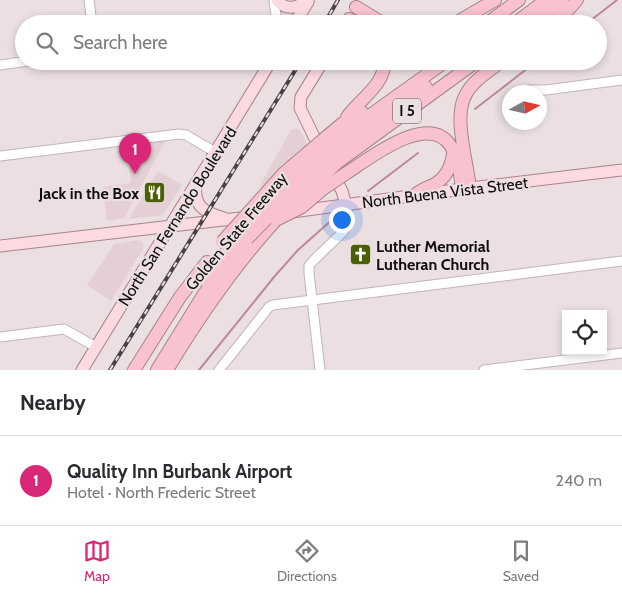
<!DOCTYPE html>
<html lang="en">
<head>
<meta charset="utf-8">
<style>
	:root { --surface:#fff; --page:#f2f2f3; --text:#2b2b33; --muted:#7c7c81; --line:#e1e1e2; --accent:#db2777 }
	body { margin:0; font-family:Cabin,sans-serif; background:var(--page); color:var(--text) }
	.controls { position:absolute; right:15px; bottom:15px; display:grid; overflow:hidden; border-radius:0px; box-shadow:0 2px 8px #0003 }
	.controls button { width:45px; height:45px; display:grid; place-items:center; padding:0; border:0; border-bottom:1px solid var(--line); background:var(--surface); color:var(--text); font:25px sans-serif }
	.compass { position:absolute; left:502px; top:85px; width:45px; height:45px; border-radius:50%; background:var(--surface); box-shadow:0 2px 8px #0003; rotate:82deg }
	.you { position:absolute; left:341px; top:219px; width:18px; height:18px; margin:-12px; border:4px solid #fff; border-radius:50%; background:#1a73e8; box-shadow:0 0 0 8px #1a73e833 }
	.badge { display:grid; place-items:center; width:32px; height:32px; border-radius:50%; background:var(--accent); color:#fff; font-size:16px; font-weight:700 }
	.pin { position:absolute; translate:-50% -41px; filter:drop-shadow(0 1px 2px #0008) }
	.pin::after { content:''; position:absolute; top:26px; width:18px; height:15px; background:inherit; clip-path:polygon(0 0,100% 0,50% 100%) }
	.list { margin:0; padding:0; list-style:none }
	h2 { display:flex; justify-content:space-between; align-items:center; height:65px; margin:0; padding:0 20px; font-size:21px }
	h2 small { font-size:16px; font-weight:400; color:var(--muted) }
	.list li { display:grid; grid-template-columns:32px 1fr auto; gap:15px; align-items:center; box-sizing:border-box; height:90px; padding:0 20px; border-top:1px solid var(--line) }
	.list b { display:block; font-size:19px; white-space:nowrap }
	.list p { margin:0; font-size:16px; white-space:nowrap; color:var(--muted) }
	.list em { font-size:16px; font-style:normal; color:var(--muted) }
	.icon { flex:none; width:28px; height:28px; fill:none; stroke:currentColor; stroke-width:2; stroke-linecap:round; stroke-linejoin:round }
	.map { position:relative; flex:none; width:622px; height:370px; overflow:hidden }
	.search { position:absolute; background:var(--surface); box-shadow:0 2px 8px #0003; left:15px; right:15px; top:15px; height:55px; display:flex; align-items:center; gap:12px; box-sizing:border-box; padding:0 18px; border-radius:28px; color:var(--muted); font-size:19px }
	.sheet { height:155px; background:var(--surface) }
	nav { display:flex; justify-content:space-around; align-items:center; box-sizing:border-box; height:70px; border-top:1px solid var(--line); background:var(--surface); font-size:14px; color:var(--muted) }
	nav a { display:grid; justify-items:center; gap:2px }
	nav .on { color:var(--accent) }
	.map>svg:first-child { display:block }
</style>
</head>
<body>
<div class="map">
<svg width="622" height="370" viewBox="0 0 622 370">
	<rect width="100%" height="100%" fill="#ebdfe1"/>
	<g fill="#e4cfd4">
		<polygon points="296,128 300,130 324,177 275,199 260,185 291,130"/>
		<polygon points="167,138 124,218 107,221 103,187 131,183 127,144"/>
		<polygon points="158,171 182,185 163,215 129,219"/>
		<polygon points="138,240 143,243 143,249 111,301 87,285 114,244"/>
	</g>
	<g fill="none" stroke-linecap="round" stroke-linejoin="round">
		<g stroke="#bc8a96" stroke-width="2">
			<polyline points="586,24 617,0"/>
			<polyline points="475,109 537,61"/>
			<polyline points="368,191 418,153"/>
			<polyline points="199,370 274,277 298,250 334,218"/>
		</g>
		<defs>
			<g id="minor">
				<polyline points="89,0 92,24"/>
				<polyline points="274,0 277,24"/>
				<polyline points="0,65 28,61"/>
				<polyline points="528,90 546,90 622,80"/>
				<polyline points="0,156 179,134 186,135 215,152"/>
				<polyline points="0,337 64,329 96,347"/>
				<polyline points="219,370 269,307 273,305 622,261"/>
				<polyline points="320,370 309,273 309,266 313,261 344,231 348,218 346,205"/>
				<polyline points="484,370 622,353"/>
			</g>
			<g id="major">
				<path d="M277,0C286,12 297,7 308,1"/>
				<polyline points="294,24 308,2"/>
				<polyline points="322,153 300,108 301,97 323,61"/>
				<polyline points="333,174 342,191 346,205"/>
				<path d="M196,183C193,207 204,212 224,218"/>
				<polyline points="292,212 470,188 622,170"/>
				<polyline points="0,246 249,217"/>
				<polyline points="82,370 271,61"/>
			</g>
			<g id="highway">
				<polyline points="356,7 384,24"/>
				<polyline points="349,19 358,24"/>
				<polyline points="454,24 495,0"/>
				<polyline points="486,24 519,0"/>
				<polyline points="514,24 546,0"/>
				<polyline points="529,24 562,0"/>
				<polyline points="550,24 570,8 577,0"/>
				<path d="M347,117C360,99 384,86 385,61"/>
				<polyline points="325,138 343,123 362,112"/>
				<polyline points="330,147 358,124 446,61"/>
				<polyline points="334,154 426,87"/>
				<polyline points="338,162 477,61"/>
				<path d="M348,172C370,158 428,112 450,145C459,157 460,175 462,189"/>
				<path d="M469,181C466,158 454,117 465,96C472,81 489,71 502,61"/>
				<path d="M414,196C420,190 424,189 431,186C445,180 451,168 453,154"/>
				<polyline points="204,280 235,241"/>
				<polyline points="134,370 180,297 207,262"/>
				<polyline points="157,370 204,294 247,239"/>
				<path d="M167,370C199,317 234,266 276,220"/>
			</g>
		</defs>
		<use href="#minor" stroke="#c1b5b8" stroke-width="11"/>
		<use href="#major" stroke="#a8838b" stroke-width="13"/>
		<use href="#highway" stroke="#a8838b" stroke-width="14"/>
		<use href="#minor" stroke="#fff" stroke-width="9"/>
		<use href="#major" stroke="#fbdae2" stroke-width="11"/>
		<use href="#highway" stroke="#f9c2cf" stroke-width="12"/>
		<defs>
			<g id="rail">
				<polyline points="324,24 338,0"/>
				<polyline points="110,370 301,61"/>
			</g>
		</defs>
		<use href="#rail" stroke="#484244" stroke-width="4"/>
		<use href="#rail" stroke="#ebdfe1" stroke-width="2" stroke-dasharray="5.5" stroke-linecap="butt"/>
		<defs>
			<g id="highway-bridge">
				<polyline points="287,210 338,162"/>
				<polyline points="276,220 302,207 323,189 348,172"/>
				<polyline points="249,225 288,184 330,147"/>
				<polyline points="247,239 303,181 334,154"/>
				<polyline points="222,242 284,173 325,138"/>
			</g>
		</defs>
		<use href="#highway-bridge" stroke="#a8838b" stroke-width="14" stroke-linecap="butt"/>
		<use href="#highway-bridge" stroke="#f9c2cf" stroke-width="12"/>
	</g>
	<defs>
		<symbol id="restaurant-square" viewBox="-11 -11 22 22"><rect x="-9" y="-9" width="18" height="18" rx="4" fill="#4b5f04" stroke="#ebdfe1"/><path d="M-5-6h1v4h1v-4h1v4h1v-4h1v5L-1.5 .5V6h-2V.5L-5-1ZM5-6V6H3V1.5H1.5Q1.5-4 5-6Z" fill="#fff"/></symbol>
		<symbol id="church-square" viewBox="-11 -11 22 22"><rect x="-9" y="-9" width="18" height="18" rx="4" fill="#4b5f04" stroke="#ebdfe1"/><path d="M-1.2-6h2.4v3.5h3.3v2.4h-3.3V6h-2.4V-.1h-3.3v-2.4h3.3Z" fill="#fff"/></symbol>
	</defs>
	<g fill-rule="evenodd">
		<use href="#restaurant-square" x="142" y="180" width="25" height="25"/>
		<use href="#church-square" x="348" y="242" width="25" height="25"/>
	</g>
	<g text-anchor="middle" stroke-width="4.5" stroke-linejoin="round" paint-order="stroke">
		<rect fill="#ebdfe1" stroke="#524c4d" stroke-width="1" x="393" y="98.5" width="28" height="25" rx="4"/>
		<g font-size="15" font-weight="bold" fill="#110d0e">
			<text x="407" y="116">I 5</text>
		</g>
		<g font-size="16" fill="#110d0e" stroke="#ebdfe1">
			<text transform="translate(445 192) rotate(-7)" y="6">North Buena Vista Street</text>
			<text transform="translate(177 216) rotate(-58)" y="6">North San Fernando Boulevard</text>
			<text transform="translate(236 231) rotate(-50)" y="6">Golden State Freeway</text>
		</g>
		<g font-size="16" font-weight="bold" fill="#110d0e" stroke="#ebdfe1" text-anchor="end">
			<text x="139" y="199">Jack in the Box</text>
			<text x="376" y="252" text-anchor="start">Luther Memorial<tspan x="376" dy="18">Lutheran Church</tspan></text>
		</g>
	</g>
</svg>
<div class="controls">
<button><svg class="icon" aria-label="locate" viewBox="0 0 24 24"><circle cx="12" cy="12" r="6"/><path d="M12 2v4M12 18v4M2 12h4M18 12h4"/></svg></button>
</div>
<svg class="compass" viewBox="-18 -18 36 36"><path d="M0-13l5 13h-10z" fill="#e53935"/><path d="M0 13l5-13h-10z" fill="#7c7c81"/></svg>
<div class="you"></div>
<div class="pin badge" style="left:135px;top:174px">1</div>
<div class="search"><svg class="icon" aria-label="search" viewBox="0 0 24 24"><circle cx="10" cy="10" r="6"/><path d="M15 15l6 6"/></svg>Search here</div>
</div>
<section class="sheet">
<h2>Nearby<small></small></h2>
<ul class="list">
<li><span class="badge">1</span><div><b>Quality Inn Burbank Airport</b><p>Hotel · North Frederic Street</p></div><em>240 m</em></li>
</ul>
</section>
<nav>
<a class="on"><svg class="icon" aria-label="map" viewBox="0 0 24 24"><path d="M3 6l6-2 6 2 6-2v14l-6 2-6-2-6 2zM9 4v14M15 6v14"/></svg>Map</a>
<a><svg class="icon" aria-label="directions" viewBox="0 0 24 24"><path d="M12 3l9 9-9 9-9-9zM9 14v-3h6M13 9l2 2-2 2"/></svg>Directions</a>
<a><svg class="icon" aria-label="saved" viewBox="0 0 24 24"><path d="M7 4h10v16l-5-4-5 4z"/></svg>Saved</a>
</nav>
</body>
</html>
